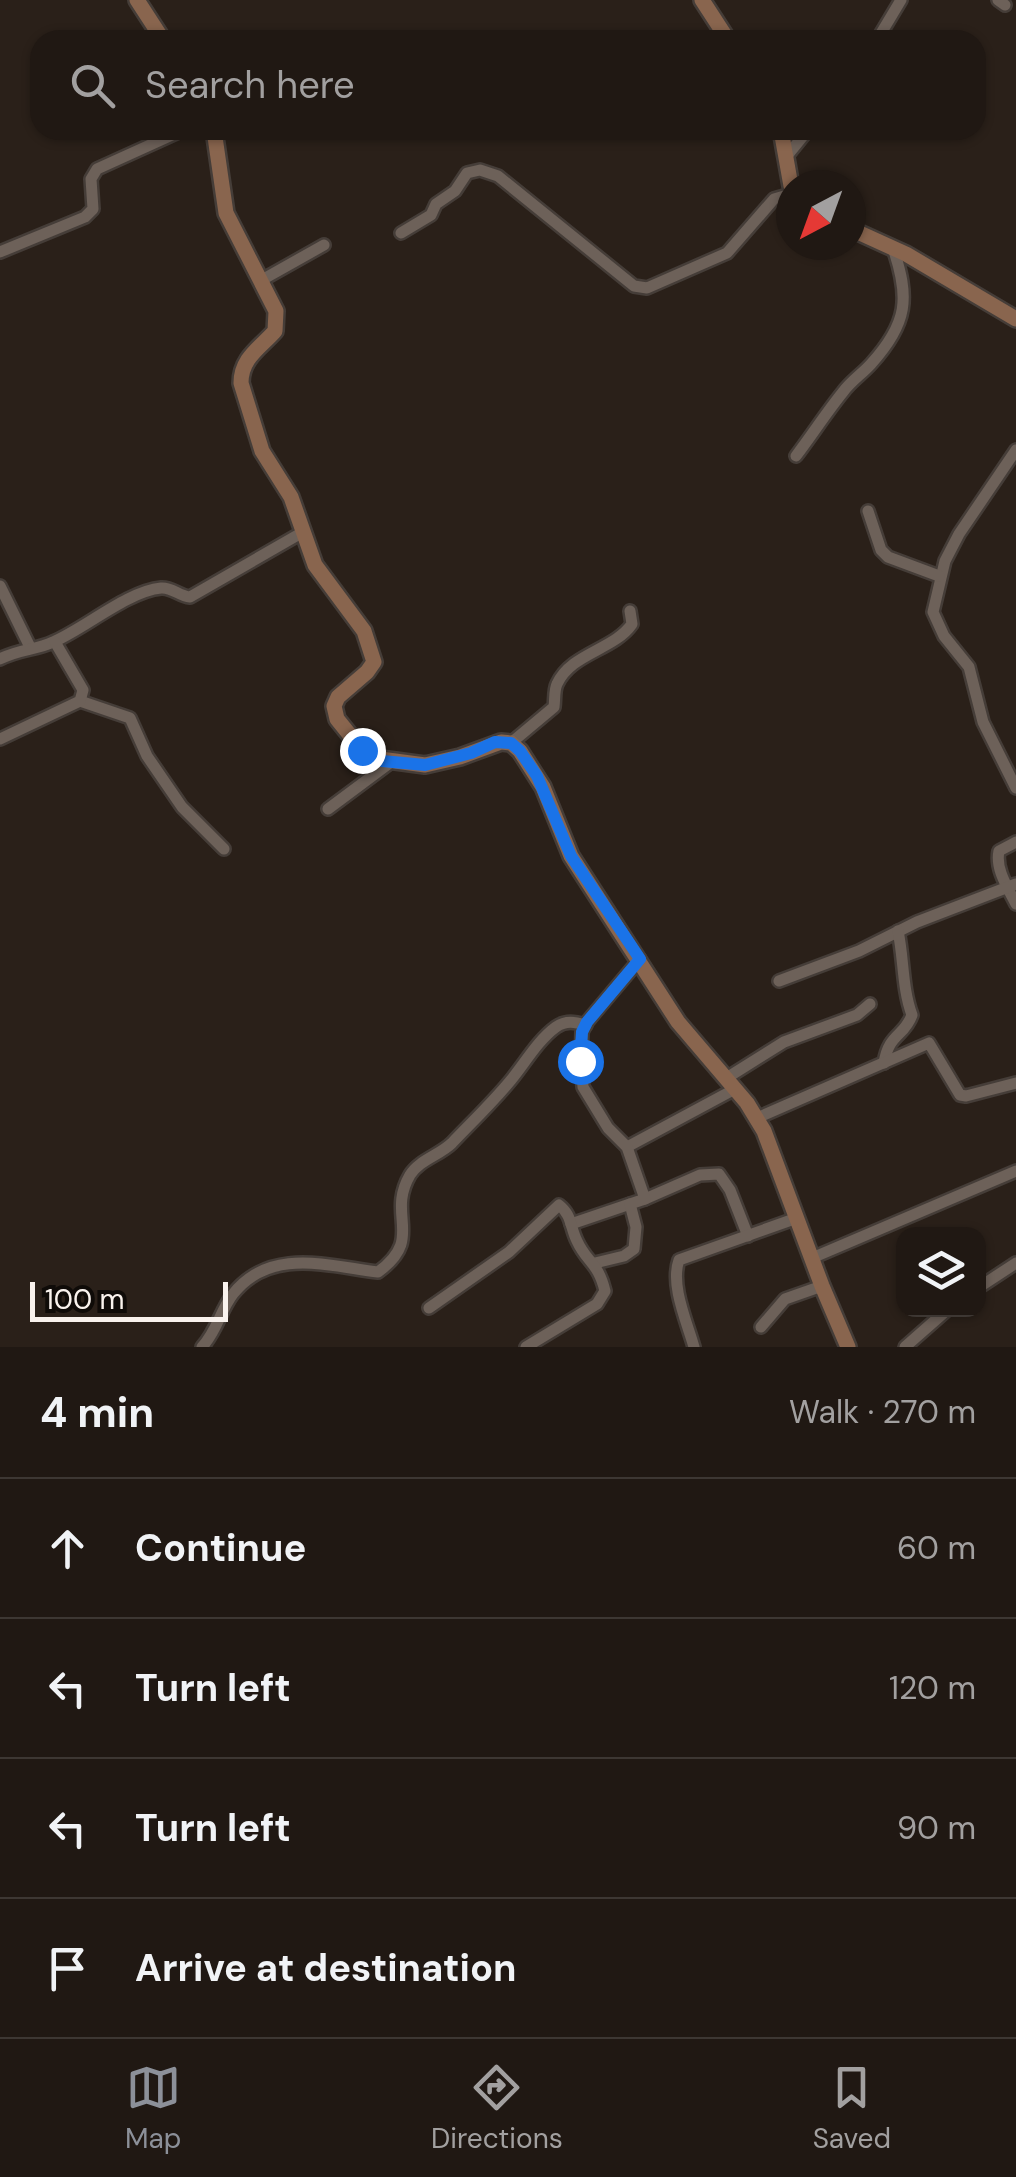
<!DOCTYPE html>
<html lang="en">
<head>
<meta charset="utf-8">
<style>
	:root { --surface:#201813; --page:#28211c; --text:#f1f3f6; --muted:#a2a0a0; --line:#3d3733; --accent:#8c9099 }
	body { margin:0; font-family:"DM Sans",sans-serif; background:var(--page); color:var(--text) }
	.controls { position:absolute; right:30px; bottom:30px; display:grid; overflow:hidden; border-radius:20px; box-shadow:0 2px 8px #0004 }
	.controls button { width:90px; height:90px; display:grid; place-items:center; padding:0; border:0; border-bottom:2px solid var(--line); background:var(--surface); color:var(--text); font:50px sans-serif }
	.compass { position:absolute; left:776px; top:170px; width:90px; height:90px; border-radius:50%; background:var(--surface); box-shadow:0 2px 8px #0004; rotate:221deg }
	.scale { position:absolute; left:30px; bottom:25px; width:198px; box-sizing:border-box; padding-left:10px; border:5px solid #f9f2ed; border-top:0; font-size:28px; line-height:35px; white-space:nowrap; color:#f9f2ed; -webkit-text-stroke:8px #0f0b08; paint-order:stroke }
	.stop { position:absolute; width:30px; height:30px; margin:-22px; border:8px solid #1a73e8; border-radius:50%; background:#fff }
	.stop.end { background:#1a73e8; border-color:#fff; box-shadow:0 2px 10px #0008 }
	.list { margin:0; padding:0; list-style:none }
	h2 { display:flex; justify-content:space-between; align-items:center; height:130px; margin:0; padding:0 40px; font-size:42px }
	h2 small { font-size:32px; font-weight:400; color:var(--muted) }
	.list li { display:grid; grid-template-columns:65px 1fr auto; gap:30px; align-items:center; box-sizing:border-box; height:140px; padding:0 40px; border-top:2px solid var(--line) }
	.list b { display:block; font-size:38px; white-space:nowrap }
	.list em { font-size:32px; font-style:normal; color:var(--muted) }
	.icon { flex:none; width:55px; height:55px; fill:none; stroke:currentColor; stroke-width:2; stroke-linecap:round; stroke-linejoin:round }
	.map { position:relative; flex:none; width:1016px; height:1347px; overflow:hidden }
	.search { position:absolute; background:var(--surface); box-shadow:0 2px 8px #0004; left:30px; right:30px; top:30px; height:110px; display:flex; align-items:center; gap:25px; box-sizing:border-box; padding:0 35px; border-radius:30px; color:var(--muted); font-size:38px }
	.sheet { height:690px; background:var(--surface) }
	nav { display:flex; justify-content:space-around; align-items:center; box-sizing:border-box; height:140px; border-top:2px solid var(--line); background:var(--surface); font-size:28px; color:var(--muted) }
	nav a { display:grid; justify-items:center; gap:5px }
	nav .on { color:var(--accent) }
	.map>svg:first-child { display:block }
</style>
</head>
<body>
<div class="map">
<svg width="1016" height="1347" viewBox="0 0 1016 1347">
	<rect width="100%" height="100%" fill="#2a2019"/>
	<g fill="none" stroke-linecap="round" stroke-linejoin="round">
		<defs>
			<g id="street">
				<polyline points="998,0 1005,5"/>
				<polyline points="877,40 901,0"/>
				<polyline points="786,157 808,130"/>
				<polyline points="401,233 431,215 436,204 455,191 467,173 480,170 498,176 634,286 647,288 727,253 774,199 791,194"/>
				<polyline points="0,252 85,217 93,209 91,179 97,169 183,130"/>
				<polyline points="260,281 324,245"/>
				<polyline points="1016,450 959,534 945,561 933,612 944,636 969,667 983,722 1016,788"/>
				<path d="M796,456C812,435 826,413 843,392C851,381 862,374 871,364C908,323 910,298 893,248"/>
				<polyline points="868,511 881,550 888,557 939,576"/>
				<polyline points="0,586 30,647"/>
				<path d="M0,659C19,649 36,650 53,642C84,629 128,591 161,588C172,587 179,596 190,597L303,532"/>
				<polyline points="80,701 130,718 147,756 182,807 224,849"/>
				<polyline points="0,739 80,701 83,690 55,642"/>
				<path d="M511,743L554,707C555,700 554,690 557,684C571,653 614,650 632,624L630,611"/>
				<polyline points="328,809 391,762"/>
				<path d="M1016,842L999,851C995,869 1008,888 1016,904"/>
				<polyline points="779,981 859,951 917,922 1016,884"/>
				<path d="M884,1063C889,1033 904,1037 912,1015C902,988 904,959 898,931"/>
				<polyline points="725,1079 784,1042 857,1015 870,1004"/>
				<polyline points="757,1118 929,1043 960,1095 966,1096 1016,1083"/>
				<polyline points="627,1147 735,1089"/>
				<polyline points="645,1199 700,1175 719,1174 730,1190 748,1236"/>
				<polyline points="571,1224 630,1204"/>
				<polyline points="812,1258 1016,1171"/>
				<polyline points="595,1263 624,1256 634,1249 636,1227 630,1204 645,1199 627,1147 608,1128 583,1087 581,1061 582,1032 587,1022 640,959"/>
				<polyline points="978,1288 1016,1263"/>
				<path d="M429,1308L509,1252L559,1205C572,1215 570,1227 577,1241C587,1263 598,1262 605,1291L597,1304L526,1347"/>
				<polyline points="761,1327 785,1299 822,1286"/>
				<path d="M202,1347C217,1331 220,1311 233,1294C270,1247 328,1266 378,1272C425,1238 386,1216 410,1175C419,1160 440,1155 452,1143C472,1122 493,1102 511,1080C525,1063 538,1040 556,1027C566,1020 575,1022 586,1025"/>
				<path d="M694,1347C687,1322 670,1285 679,1260L797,1218"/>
				<polyline points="905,1347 947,1310"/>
			</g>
			<g id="secondary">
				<polyline points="137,0 163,40"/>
				<polyline points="702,0 728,40"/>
				<path d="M214,130L226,213L276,311L275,331C260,348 241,358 241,383L262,451L291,497L315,565L364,631L374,662L367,672L338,697L334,706L337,719L362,750L373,758L425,765L460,757L501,742L511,743L520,751L543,787L571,856L678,1022L747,1103L764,1131L822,1286L848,1347"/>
				<polyline points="781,130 791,186"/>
				<polyline points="851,229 906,254 1016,319"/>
			</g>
		</defs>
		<use href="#street" stroke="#453d38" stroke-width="16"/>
		<use href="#secondary" stroke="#453d38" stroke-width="20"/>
		<use href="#street" stroke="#6d6159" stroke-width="11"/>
		<use href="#secondary" stroke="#89654e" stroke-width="15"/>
	</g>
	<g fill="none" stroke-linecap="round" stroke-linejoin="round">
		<polyline stroke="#1a73e8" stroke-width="12" points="362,750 382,761 425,765 471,753 495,742 511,743 520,751 537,776 571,856 640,959 587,1022 582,1032 580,1061"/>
	</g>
</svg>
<div class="controls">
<button><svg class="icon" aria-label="layers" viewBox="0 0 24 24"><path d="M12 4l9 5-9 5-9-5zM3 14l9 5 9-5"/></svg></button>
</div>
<svg class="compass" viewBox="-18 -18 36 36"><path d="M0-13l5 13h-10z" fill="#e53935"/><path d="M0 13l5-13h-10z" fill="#a2a0a0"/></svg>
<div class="scale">100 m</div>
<div class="stop" style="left:580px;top:1061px"></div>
<div class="stop end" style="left:362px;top:750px"></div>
<div class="search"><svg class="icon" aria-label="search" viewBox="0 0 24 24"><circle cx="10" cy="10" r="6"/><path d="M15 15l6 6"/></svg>Search here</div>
</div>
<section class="sheet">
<h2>4 min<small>Walk · 270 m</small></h2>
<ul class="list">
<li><svg class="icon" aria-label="ahead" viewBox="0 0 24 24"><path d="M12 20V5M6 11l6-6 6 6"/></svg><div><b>Continue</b></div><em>60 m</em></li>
<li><svg class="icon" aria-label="left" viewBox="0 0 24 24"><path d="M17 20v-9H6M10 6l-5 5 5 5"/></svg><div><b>Turn left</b></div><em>120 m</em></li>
<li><svg class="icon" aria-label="left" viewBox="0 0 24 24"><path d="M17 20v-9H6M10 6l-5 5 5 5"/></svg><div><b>Turn left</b></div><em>90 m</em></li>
<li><svg class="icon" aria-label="arrive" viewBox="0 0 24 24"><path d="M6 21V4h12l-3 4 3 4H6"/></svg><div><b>Arrive at destination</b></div></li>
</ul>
</section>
<nav>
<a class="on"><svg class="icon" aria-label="map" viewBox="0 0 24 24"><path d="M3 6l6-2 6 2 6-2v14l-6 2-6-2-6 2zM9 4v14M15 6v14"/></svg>Map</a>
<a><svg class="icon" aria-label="directions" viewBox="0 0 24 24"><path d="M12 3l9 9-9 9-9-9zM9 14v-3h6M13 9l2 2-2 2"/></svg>Directions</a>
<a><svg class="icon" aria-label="saved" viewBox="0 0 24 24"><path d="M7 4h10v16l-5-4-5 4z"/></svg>Saved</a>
</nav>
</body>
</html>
